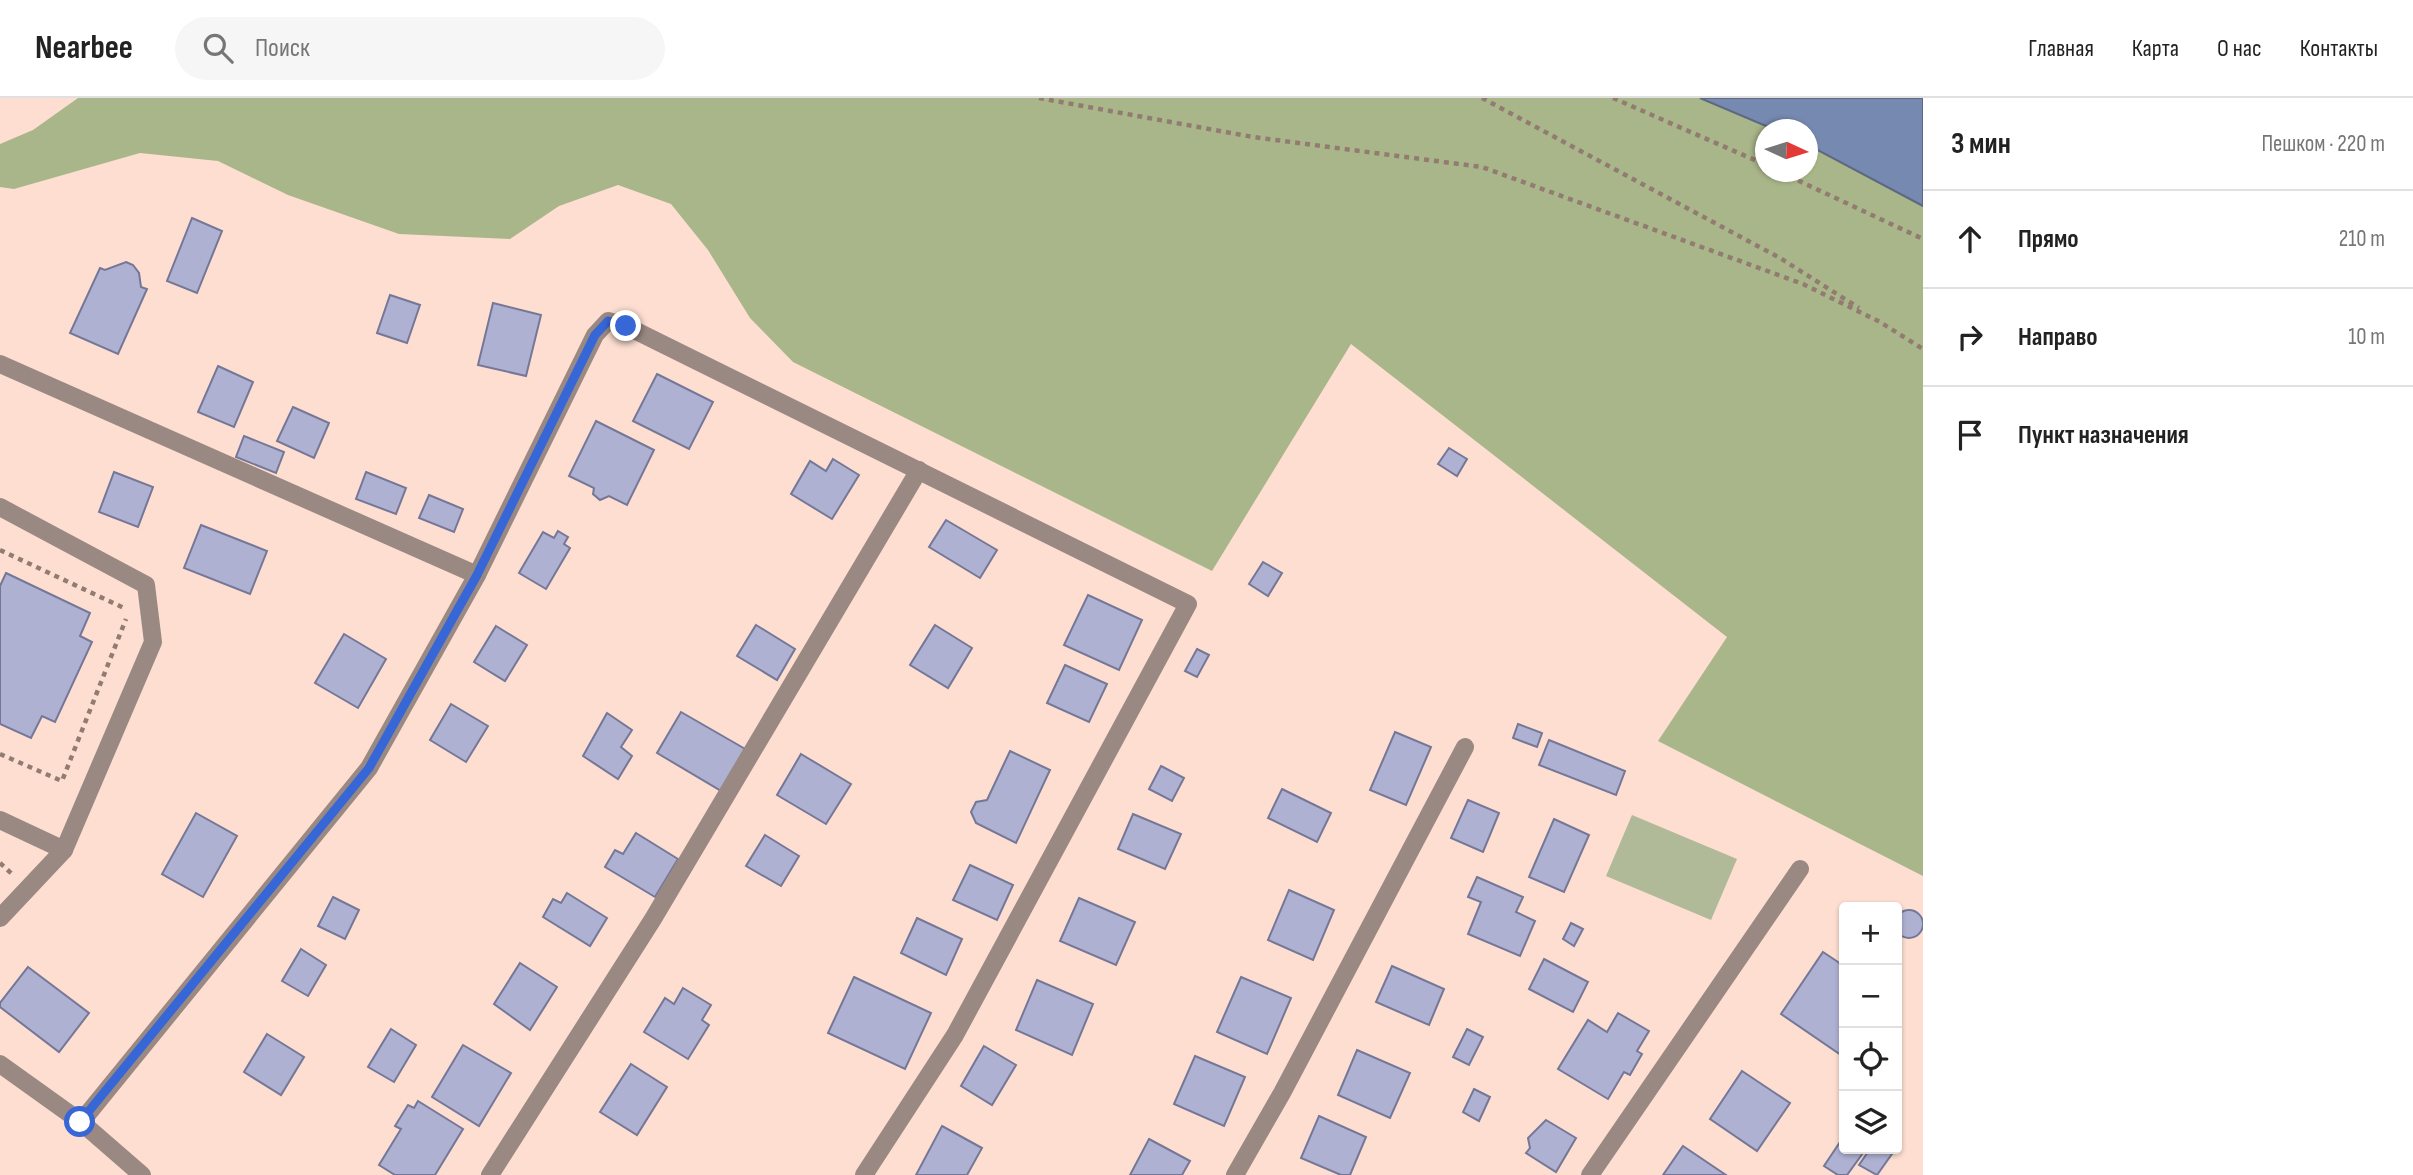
<!DOCTYPE html>
<html lang="ru">
<head>
<meta charset="utf-8">
<style>
	:root { --surface:#fff; --page:#f6f6f6; --text:#222; --muted:#767676; --line:#e0e0e0 }
	body { margin:0; font-family:"Sofia Sans Condensed",sans-serif; background:var(--page); color:var(--text) }
	.controls { position:absolute; right:21px; bottom:21px; display:grid; overflow:hidden; border-radius:7px; box-shadow:0 2px 5px #0004 }
	.controls button { width:63px; height:63px; display:grid; place-items:center; padding:0; border:0; border-bottom:2px solid var(--line); background:var(--surface); color:var(--text); font:35px sans-serif }
	.compass { position:absolute; left:1755px; top:21px; width:63px; height:63px; border-radius:50%; background:var(--surface); box-shadow:0 2px 5px #0004; rotate:94deg }
	.stop { position:absolute; width:21px; height:21px; margin:-16px; border:5px solid #3766d6; border-radius:50%; background:#fff }
	.stop.end { background:#3766d6; border-color:#fff; box-shadow:0 2px 7px #0008 }
	.list { margin:0; padding:0; list-style:none }
	h2 { display:flex; justify-content:space-between; align-items:center; height:91px; margin:0; padding:0 28px; font-size:30px }
	h2 small { font-size:23px; font-weight:400; color:var(--muted) }
	.list li { display:grid; grid-template-columns:46px 1fr auto; gap:21px; align-items:center; box-sizing:border-box; height:98px; padding:0 28px; border-top:2px solid var(--line) }
	.list b { display:block; font-size:26px; white-space:nowrap }
	.list em { font-size:23px; font-style:normal; color:var(--muted) }
	.icon { flex:none; width:38px; height:38px; fill:none; stroke:currentColor; stroke-width:2; stroke-linecap:round; stroke-linejoin:round }
	.map { position:relative; flex:none; width:1923px; height:1077px; overflow:hidden }
	header { display:flex; align-items:center; gap:42px; box-sizing:border-box; height:98px; padding:0 35px; background:var(--surface); border-bottom:2px solid var(--line) }
	header strong { font-size:33px }
	nav { display:flex; gap:38px; margin-inline-start:auto; font-size:24px }
	.search { width:490px; height:63px; background:var(--page); display:flex; align-items:center; gap:18px; box-sizing:border-box; padding:0 24px; border-radius:38px; color:var(--muted); font-size:26px }
	main { display:flex }
	aside { flex:1; background:var(--surface) }
	.map>svg:first-child { display:block }
</style>
</head>
<body>
<header>
<strong>Nearbee</strong>
<div class="search"><svg class="icon" aria-label="search" viewBox="0 0 24 24"><circle cx="10" cy="10" r="6"/><path d="M15 15l6 6"/></svg>Поиск</div>
<nav><a>Главная</a><a>Карта</a><a>О нас</a><a>Контакты</a></nav>
</header>
<main>
<div class="map">
<svg width="1923" height="1077" viewBox="0 0 1923 1077">
	<rect width="100%" height="100%" fill="#fdded1"/>
	<polygon fill="#b0b998" points="1632,717 1737,761 1711,822 1606,778"/>
	<polygon fill="#a9b689" points="78,0 1700,0 1773,31 1766,32 1766,74 1808,74 1808,47 1923,108 1923,778 1658,643 1727,539 1351,246 1212,473 793,264 750,220 708,152 671,106 618,87 559,108 510,141 399,136 288,97 218,63 140,55 14,91 0,89 0,46 33,32"/>
	<polygon fill="#7689b0" stroke="#5e6881" stroke-width="2" points="1700,0 1923,0 1923,108 1808,47 1808,32 1773,31"/>
	<g fill="#afb1d3" stroke="#757797" stroke-width="2">
		<polygon points="192,120 222,133 197,195 167,183"/>
		<polygon points="126,164 133,167 139,175 141,189 147,191 118,256 70,235 100,170 105,172"/>
		<polygon points="390,197 420,207 407,245 377,235"/>
		<polygon points="493,205 541,217 526,278 478,267"/>
		<polygon points="218,268 253,284 234,329 198,314"/>
		<polygon points="657,276 713,304 689,351 633,323"/>
		<polygon points="293,309 329,325 314,360 277,343"/>
		<polygon points="596,323 654,352 627,407 609,398 600,402 593,396 594,390 569,378"/>
		<polygon points="244,338 284,354 276,375 236,359"/>
		<polygon points="1449,350 1467,361 1457,378 1438,366"/>
		<polygon points="833,361 859,377 832,421 791,396 810,363 826,373"/>
		<polygon points="114,374 153,389 138,429 99,414"/>
		<polygon points="366,374 406,390 396,416 356,401"/>
		<polygon points="429,397 463,411 454,434 419,420"/>
		<polygon points="946,422 997,452 980,480 929,449"/>
		<polygon points="201,427 267,453 250,496 184,470"/>
		<polygon points="558,433 568,439 564,446 570,450 546,491 519,475 543,434 554,440"/>
		<polygon points="1263,464 1282,475 1268,498 1249,486"/>
		<polygon points="6,475 90,515 80,538 92,544 55,624 42,618 31,640 0,626 0,488"/>
		<polygon points="1088,497 1142,522 1119,572 1064,547"/>
		<polygon points="756,527 795,551 777,582 737,558"/>
		<polygon points="935,527 972,550 948,590 910,567"/>
		<polygon points="496,528 527,547 505,583 474,564"/>
		<polygon points="344,536 386,561 358,610 315,585"/>
		<polygon points="1197,551 1209,557 1197,579 1185,573"/>
		<polygon points="1065,567 1107,586 1089,624 1047,605"/>
		<polygon points="451,606 488,628 466,664 430,642"/>
		<polygon points="681,614 747,652 723,694 657,655"/>
		<polygon points="607,615 632,632 621,649 632,658 618,681 583,658"/>
		<polygon points="1518,626 1542,635 1537,649 1513,640"/>
		<polygon points="1395,634 1431,649 1406,707 1370,692"/>
		<polygon points="1549,642 1625,673 1616,697 1539,667"/>
		<polygon points="1010,653 1050,672 1016,745 976,725 971,714 976,704 987,702"/>
		<polygon points="801,656 851,686 826,726 777,697"/>
		<polygon points="1161,668 1184,680 1172,703 1149,691"/>
		<polygon points="1282,691 1331,715 1317,744 1268,720"/>
		<polygon points="1468,702 1499,715 1483,754 1451,740"/>
		<polygon points="196,715 237,738 203,799 162,776"/>
		<polygon points="1133,716 1181,736 1165,771 1118,751"/>
		<polygon points="1554,721 1589,737 1564,794 1529,779"/>
		<polygon points="636,735 678,761 655,799 605,769 615,752 623,756"/>
		<polygon points="765,737 799,758 781,788 746,768"/>
		<polygon points="970,767 1013,787 997,822 953,802"/>
		<polygon points="1477,779 1523,799 1516,814 1535,823 1520,858 1468,836 1481,804 1468,799"/>
		<polygon points="1289,792 1334,812 1313,862 1268,842"/>
		<polygon points="567,795 607,820 590,848 543,819 553,801 561,805"/>
		<polygon points="333,799 359,812 345,841 318,828"/>
		<polygon points="1079,800 1135,824 1116,867 1060,843"/>
		<circle cx="1909" cy="826" r="14"/>
		<polygon points="917,820 962,841 946,877 901,855"/>
		<polygon points="1571,825 1583,831 1574,848 1563,841"/>
		<polygon points="301,851 326,867 308,898 282,883"/>
		<polygon points="1823,854 1844,868 1844,959 1781,916"/>
		<polygon points="1544,861 1588,884 1573,914 1529,891"/>
		<polygon points="520,865 557,889 530,932 494,906"/>
		<polygon points="1392,868 1444,891 1429,927 1376,904"/>
		<polygon points="28,869 89,915 59,954 0,909 0,905"/>
		<polygon points="854,879 931,915 905,971 828,935"/>
		<polygon points="1241,879 1291,900 1267,956 1217,934"/>
		<polygon points="1037,882 1093,906 1072,957 1016,932"/>
		<polygon points="683,890 711,907 702,922 709,927 688,961 644,934 665,900 674,906"/>
		<polygon points="1618,915 1649,933 1637,953 1642,956 1630,977 1624,974 1608,1001 1558,971 1588,922 1607,934"/>
		<polygon points="391,931 416,947 394,984 368,969"/>
		<polygon points="1467,931 1483,939 1469,967 1453,959"/>
		<polygon points="267,936 304,959 281,997 244,974"/>
		<polygon points="463,947 511,975 479,1028 432,999"/>
		<polygon points="984,948 1016,967 992,1007 961,988"/>
		<polygon points="1357,952 1410,975 1390,1020 1338,997"/>
		<polygon points="1195,958 1245,979 1224,1028 1174,1006"/>
		<polygon points="631,966 667,989 637,1037 600,1014"/>
		<polygon points="1742,973 1790,1005 1757,1053 1710,1021"/>
		<polygon points="1474,991 1490,999 1479,1023 1463,1014"/>
		<polygon points="418,1003 463,1031 435,1077 395,1077 379,1067 401,1031 395,1028 408,1007 414,1010"/>
		<polygon points="1319,1018 1366,1039 1350,1077 1341,1077 1301,1060"/>
		<polygon points="1546,1022 1576,1040 1556,1074 1526,1055 1530,1050 1528,1040"/>
		<polygon points="942,1028 982,1050 967,1077 916,1077"/>
		<polygon points="1149,1041 1190,1063 1182,1077 1130,1077"/>
		<polygon points="1842,1041 1844,1051 1856,1051 1863,1055 1847,1077 1838,1077 1824,1068"/>
		<polygon points="1683,1048 1726,1077 1663,1077"/>
		<polygon points="1870,1051 1894,1053 1877,1077 1859,1067"/>
	</g>
	<g fill="none" stroke-linecap="round" stroke-linejoin="round">
		<g stroke="#927c72" stroke-width="4.5" stroke-dasharray="5 5" stroke-linecap="butt">
			<polyline points="1039,0 1253,39 1482,69 1803,186 1880,224 1923,251"/>
			<polyline points="1482,0 1780,160 1859,210"/>
			<polyline points="1613,0 1766,67"/>
			<polyline points="1780,74 1923,141"/>
			<polyline points="0,452 124,510"/>
			<polyline points="0,656 62,683 126,521"/>
			<polyline points="0,765 12,776"/>
		</g>
		<g stroke="#9a8983" stroke-width="18">
			<polyline points="0,266 477,477"/>
			<polyline points="0,409 146,487 153,544 64,752 0,820"/>
			<polyline points="0,722 64,752"/>
			<polyline points="0,966 81,1024 142,1077"/>
			<polyline points="81,1024 369,670 477,477 595,237 608,223 626,228 1188,506 955,937 864,1077"/>
			<polyline points="490,1077 653,821 919,372"/>
			<polyline points="1235,1077 1282,995 1465,649"/>
			<polyline points="1590,1077 1800,771"/>
		</g>
	</g>
	<g fill="none" stroke-linecap="round" stroke-linejoin="round">
		<polyline stroke="#3766d6" stroke-width="9" points="80,1024 369,670 477,477 595,237 608,223 626,228"/>
	</g>
</svg>
<div class="controls">
<button>+</button>
<button>−</button>
<button><svg class="icon" aria-label="locate" viewBox="0 0 24 24"><circle cx="12" cy="12" r="6"/><path d="M12 2v4M12 18v4M2 12h4M18 12h4"/></svg></button>
<button><svg class="icon" aria-label="layers" viewBox="0 0 24 24"><path d="M12 4l9 5-9 5-9-5zM3 14l9 5 9-5"/></svg></button>
</div>
<svg class="compass" viewBox="-18 -18 36 36"><path d="M0-13l5 13h-10z" fill="#e53935"/><path d="M0 13l5-13h-10z" fill="#767676"/></svg>
<div class="stop" style="left:80px;top:1024px"></div>
<div class="stop end" style="left:626px;top:228px"></div>
</div>
<aside>
<h2>3 мин<small>Пешком · 220 m</small></h2>
<ul class="list">
<li><svg class="icon" aria-label="ahead" viewBox="0 0 24 24"><path d="M12 20V5M6 11l6-6 6 6"/></svg><div><b>Прямо</b></div><em>210 m</em></li>
<li><svg class="icon" aria-label="right" viewBox="0 0 24 24"><path d="M7 20v-9h11M14 6l5 5-5 5"/></svg><div><b>Направо</b></div><em>10 m</em></li>
<li><svg class="icon" aria-label="arrive" viewBox="0 0 24 24"><path d="M6 21V4h12l-3 4 3 4H6"/></svg><div><b>Пункт назначения</b></div></li>
</ul>
</aside>
</main>
</body>
</html>
